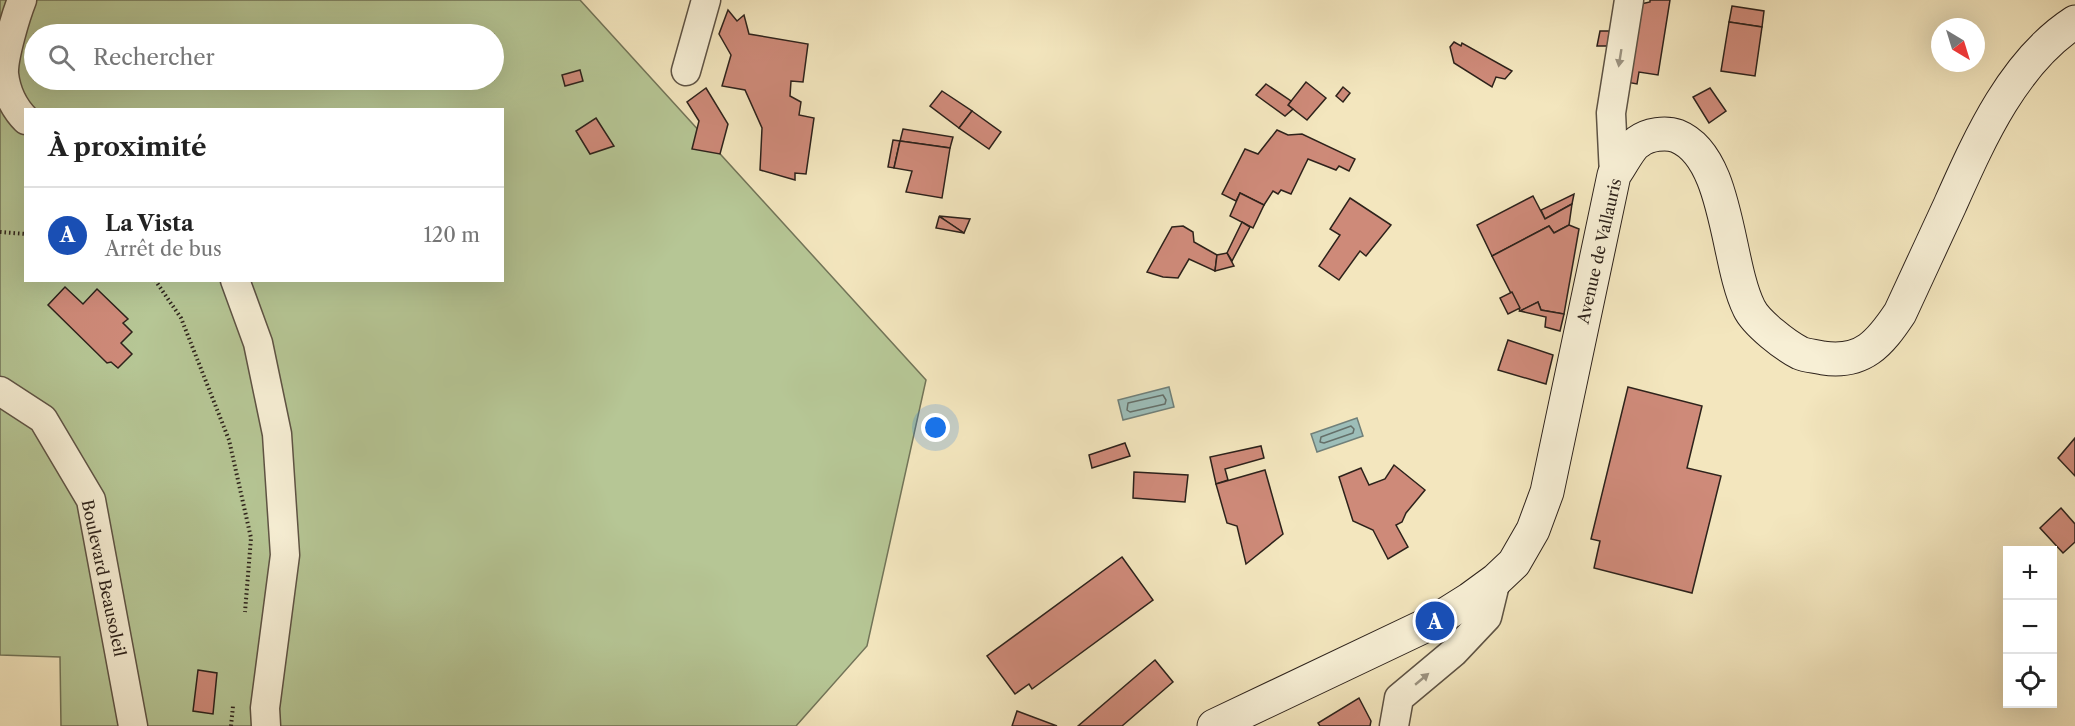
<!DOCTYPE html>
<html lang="fr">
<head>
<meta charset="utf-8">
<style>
	:root { --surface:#fff; --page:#f6f6f6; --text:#222; --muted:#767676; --line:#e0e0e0; --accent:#8f2418 }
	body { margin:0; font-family:"Libre Caslon Text",serif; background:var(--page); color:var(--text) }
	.controls { position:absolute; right:18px; bottom:18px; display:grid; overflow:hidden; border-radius:0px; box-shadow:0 6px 24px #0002 }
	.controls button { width:54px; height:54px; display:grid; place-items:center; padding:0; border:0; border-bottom:2px solid var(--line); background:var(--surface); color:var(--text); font:30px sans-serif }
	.compass { position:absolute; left:1931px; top:18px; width:54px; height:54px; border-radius:50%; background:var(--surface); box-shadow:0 6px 24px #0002; rotate:142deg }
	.you { position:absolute; left:936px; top:428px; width:21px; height:21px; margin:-15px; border:4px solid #fff; border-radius:50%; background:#1a73e8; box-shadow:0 0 0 9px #1a73e833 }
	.badge { display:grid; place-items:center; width:39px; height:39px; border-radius:50%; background:var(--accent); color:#fff; font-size:20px; font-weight:700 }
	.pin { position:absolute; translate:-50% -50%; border:3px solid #fff; box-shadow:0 2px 6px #0006 }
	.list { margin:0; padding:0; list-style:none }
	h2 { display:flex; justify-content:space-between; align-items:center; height:78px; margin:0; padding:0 24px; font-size:26px }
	h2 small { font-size:20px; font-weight:400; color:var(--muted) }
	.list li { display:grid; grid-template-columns:39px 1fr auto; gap:18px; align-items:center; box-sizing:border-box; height:96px; padding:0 24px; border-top:2px solid var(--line) }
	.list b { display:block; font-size:22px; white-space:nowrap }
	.list p { margin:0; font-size:20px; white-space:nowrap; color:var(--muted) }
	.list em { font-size:20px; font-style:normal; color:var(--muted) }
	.icon { flex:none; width:33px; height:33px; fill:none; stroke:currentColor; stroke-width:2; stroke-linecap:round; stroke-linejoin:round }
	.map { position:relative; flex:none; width:2075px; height:726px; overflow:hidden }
	.search { position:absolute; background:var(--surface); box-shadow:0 6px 24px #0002; left:24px; top:24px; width:480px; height:66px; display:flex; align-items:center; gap:15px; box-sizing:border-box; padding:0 21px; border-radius:33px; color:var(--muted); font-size:22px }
	.panel { position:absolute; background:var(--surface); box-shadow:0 6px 24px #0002; left:24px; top:108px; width:480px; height:174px; border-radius:0px }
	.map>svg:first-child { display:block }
</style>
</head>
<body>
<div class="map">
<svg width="2075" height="726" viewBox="0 0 2075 726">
	<rect width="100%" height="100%" fill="#f3e6be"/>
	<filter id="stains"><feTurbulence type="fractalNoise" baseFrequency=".00333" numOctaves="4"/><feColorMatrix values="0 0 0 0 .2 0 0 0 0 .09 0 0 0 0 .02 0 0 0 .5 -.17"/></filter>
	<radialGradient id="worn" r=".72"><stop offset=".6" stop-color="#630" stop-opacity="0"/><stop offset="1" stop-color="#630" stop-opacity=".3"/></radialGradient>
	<path fill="#b6c695" stroke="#727458" stroke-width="1.5" fill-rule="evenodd" d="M0,0H580L926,380L867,646L796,726H61L60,657L0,655ZM34,34H494V80H34ZM26,110H502V280H26Z"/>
	<g fill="#9dbeb9" stroke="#70807a" stroke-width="1.5">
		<polygon points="1169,387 1174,407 1123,420 1118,400"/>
		<polygon points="1357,418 1363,436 1317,452 1311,434"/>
	</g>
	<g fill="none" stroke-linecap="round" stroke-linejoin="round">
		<g stroke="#65706a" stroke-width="1.5">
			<polygon points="1163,395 1166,400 1165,404 1130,412 1127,410 1128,403"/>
			<polygon points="1351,426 1354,429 1353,433 1324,443 1320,442 1321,437"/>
		</g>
	</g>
	<g fill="#ce8a79" stroke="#2d221b" stroke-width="1.5">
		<polygon points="1650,0 1670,0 1658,75 1639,72 1637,84 1626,82 1641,4 1650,2"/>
		<polygon points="1732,6 1764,11 1762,27 1729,22"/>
		<polygon points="728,10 737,21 744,15 749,34 808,44 803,82 791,81 790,96 801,102 799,115 814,118 806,174 795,173 795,180 760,170 762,128 745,90 722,86 731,55 719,34"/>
		<polygon points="1729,22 1762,27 1755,76 1721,71"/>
		<polygon points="1600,31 1609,31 1608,46 1597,46"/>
		<polygon points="1454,42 1461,46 1462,43 1512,71 1505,79 1496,77 1492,87 1454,63 1450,47"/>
		<polygon points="580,70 583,81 565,86 562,75"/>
		<polygon points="1306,82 1326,98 1307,120 1288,105"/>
		<polygon points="1266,84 1291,101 1288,105 1293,109 1285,116 1256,95"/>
		<polygon points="1343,87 1350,93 1343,102 1336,96"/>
		<polygon points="706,88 728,124 720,154 692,149 699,121 687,102"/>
		<polygon points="1710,88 1726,111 1709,123 1693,97"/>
		<polygon points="942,91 972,111 959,128 930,106"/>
		<polygon points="972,111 1001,132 989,149 959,128"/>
		<polygon points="596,118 614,146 590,154 576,131"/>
		<polygon points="903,129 953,137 950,148 900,141"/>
		<polygon points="1277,130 1288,135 1302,134 1355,159 1349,171 1339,166 1336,170 1308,159 1291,194 1281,190 1278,194 1273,191 1264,205 1240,193 1236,201 1222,194 1245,149 1258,154"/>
		<polygon points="893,140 900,141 894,168 888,167"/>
		<polygon points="900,141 950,148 942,198 906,192 912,171 894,168"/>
		<polygon points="1240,193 1264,205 1253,228 1230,216"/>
		<polygon points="1574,194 1572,204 1545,219 1541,210"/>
		<polygon points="1533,196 1545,219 1572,204 1569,225 1554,233 1549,226 1492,256 1477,225"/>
		<polygon points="1350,198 1391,225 1366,256 1360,251 1339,280 1319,266 1340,235 1330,229"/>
		<polygon points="939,216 970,219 964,233"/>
		<polygon points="939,217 940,217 964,233 936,228"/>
		<polygon points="1242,222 1250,227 1232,261 1227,253"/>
		<polygon points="1569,225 1579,229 1564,314 1541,310 1538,302 1520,311 1492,256 1549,226 1554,233"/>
		<polygon points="1183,226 1193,232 1194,242 1217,255 1215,271 1189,259 1178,278 1163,277 1147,272 1172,227"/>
		<polygon points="1227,253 1234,266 1215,271 1217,255"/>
		<polygon points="65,287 83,304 97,289 128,319 123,323 132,332 121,343 132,354 118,368 111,362 107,363 48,305"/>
		<polygon points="1512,292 1520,308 1508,314 1500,298"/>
		<polygon points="1538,302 1541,310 1564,314 1560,331 1545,327 1546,317 1520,311"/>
		<polygon points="1508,340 1553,355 1546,384 1498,370"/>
		<polygon points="1628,387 1702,406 1687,468 1721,476 1692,593 1594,568 1600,541 1591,539"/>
		<polygon points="2075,438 2075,476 2058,458"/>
		<polygon points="1125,443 1130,456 1092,468 1089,455"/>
		<polygon points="1261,446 1264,458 1225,469 1228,480 1216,484 1210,457"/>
		<polygon points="1394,465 1425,490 1406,513 1402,522 1396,525 1408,547 1388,559 1373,530 1353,521 1339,477 1361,468 1369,485 1385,479"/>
		<polygon points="1265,470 1283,534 1246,564 1237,526 1227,523 1216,484"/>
		<polygon points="1134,472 1188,475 1185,502 1133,498"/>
		<polygon points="2061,508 2075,524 2075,542 2063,553 2040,528"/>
		<polygon points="1122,557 1153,600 1032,689 1029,684 1015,694 987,656"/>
		<polygon points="1155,660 1173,682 1122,726 1078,726"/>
		<polygon points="198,670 217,673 213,714 193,711"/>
		<polygon points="1359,698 1371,721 1370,726 1320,726 1318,723"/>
		<polygon points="1017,711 1057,726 1012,726"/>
	</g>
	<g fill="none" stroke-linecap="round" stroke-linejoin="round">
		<defs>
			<g id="minor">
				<path d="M22,0C16,15 3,58 4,74C6,91 14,108 26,120"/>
				<polyline points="686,71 706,0"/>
				<polyline points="1614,175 1611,113 1629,0"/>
				<polyline points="235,280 258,343 277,434 285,555 265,708 266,726"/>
				<polyline points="0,391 43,419 91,500 133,726"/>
				<polyline points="1394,726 1399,698 1454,652 1487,617 1496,580"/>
			</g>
			<path id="secondary" d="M1214,726L1435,621L1470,599L1496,580L1514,563L1533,530L1547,492L1614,175C1620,167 1630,147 1638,142C1648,134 1666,132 1677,136C1729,157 1726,262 1749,308C1756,323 1786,346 1800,353C1807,356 1816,356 1823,358C1863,364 1880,343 1900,313C1917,277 1933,241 1950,205C1979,140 2013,62 2075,22"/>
		</defs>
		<use href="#minor" stroke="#5e5344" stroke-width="31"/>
		<use href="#secondary" stroke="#2d221b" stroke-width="35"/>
		<g stroke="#2d221b" stroke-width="4" stroke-dasharray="1.5 3" stroke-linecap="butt">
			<polyline points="0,232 26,234"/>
			<polyline points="155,280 181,318 229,440 251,538 245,612"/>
			<polyline points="231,726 233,706"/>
		</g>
		<use href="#minor" stroke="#f7efd5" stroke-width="28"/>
		<use href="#secondary" stroke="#f7efd5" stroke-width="33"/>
	</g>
	<defs><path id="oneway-solid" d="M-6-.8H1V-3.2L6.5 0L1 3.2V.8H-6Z" transform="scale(1.5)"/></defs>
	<g fill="#9c9381">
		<use href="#oneway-solid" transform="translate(1620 58) rotate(99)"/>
		<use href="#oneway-solid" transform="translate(1422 679) rotate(-40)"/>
	</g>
	<g text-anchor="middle" stroke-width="6" stroke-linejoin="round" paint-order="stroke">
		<g font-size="16" fill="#2d221b" stroke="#f7efd5">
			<text transform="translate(1599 251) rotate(-77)" y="6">Avenue de Vallauris</text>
			<text transform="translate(104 578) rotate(78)" y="6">Boulevard Beausoleil</text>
		</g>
	</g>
	<rect width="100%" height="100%" filter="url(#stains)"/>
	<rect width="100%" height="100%" fill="url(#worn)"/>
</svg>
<div class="controls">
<button>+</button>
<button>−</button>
<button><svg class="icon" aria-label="locate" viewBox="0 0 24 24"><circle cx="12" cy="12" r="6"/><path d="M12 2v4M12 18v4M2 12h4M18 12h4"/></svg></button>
</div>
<svg class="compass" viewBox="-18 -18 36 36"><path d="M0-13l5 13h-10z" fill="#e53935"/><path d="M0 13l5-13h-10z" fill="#767676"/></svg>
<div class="you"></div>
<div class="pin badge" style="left:1435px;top:621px;background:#1a4fb4">A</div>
<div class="search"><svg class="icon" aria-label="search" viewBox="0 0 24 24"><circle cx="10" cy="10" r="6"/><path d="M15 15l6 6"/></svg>Rechercher</div>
<section class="panel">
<h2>À proximité<small></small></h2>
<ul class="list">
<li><span class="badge" style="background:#1a4fb4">A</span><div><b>La Vista</b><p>Arrêt de bus</p></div><em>120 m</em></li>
</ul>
</section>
</div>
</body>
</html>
